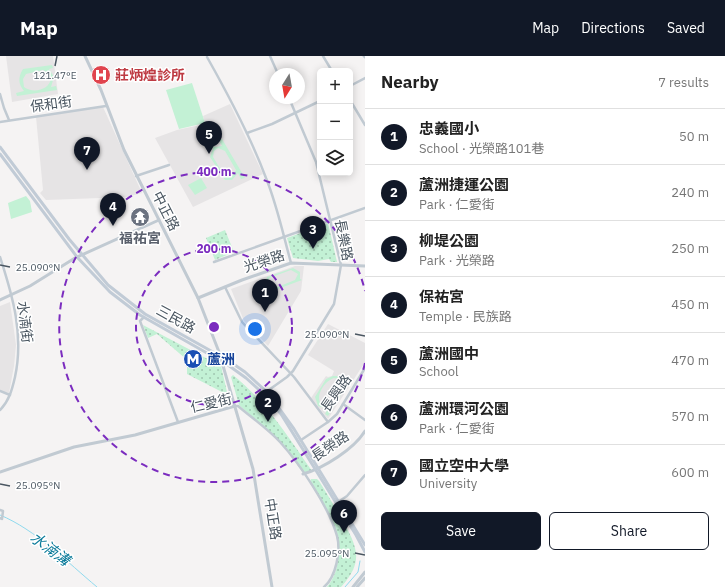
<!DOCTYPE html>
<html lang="en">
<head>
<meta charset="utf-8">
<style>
	:root { --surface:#fff; --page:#f6f6f6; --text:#222; --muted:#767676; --line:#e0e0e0; --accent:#111827 }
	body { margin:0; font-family:"IBM Plex Sans","Noto Sans TC",sans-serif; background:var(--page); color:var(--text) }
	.controls { position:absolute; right:12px; top:12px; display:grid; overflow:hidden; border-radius:6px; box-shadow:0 2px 10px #0003 }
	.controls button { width:36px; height:36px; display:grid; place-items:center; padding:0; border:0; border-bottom:1px solid var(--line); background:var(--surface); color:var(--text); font:20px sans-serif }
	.compass { position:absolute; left:269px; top:12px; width:36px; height:36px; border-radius:50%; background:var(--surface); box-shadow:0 2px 10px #0003; rotate:191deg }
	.you { position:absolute; left:255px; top:273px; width:14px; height:14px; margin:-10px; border:3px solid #fff; border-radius:50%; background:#1a73e8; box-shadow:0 0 0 6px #1a73e833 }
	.badge { display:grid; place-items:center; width:26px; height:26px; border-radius:50%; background:var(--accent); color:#fff; font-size:13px; font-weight:700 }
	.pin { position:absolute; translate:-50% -33px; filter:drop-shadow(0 1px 2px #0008) }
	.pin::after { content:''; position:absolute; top:21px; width:14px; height:12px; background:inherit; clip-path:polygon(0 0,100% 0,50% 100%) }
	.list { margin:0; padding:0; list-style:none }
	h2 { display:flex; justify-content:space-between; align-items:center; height:52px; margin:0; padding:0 16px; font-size:17px }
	h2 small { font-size:13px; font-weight:400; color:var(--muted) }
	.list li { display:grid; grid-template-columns:26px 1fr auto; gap:12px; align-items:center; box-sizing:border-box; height:56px; padding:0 16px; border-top:1px solid var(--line) }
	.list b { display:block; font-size:15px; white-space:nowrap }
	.list p { margin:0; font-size:13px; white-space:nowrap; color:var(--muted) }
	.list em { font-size:13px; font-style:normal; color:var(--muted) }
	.actions { display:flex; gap:8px; padding:12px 16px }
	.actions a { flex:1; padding:9px 0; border:1px solid var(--accent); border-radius:6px; text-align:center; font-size:14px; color:var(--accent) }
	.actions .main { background:var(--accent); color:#fff }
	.icon { flex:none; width:22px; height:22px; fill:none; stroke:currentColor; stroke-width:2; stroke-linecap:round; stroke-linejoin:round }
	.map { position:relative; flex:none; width:365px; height:531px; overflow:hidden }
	header { display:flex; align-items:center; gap:24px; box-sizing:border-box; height:56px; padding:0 20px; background:var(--accent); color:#fff }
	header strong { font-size:19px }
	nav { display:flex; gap:22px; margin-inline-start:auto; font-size:14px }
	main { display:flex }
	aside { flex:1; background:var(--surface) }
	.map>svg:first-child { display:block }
</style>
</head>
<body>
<header>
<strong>Map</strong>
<nav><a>Map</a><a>Directions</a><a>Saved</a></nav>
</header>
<main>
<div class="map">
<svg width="365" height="531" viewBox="0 0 365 531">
	<defs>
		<pattern id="park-dots" width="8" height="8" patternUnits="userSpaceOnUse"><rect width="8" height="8" fill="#c3f1d5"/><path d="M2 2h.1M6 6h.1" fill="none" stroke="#a0c6b0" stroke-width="1.8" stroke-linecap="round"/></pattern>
	</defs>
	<rect width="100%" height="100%" fill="#f5f3f3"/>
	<g fill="#e6e4e5">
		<polygon points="6,0 53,0 58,38 12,46"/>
		<polygon points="230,48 263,118 193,151 155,82 177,74 205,68 203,60"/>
		<polygon points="103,51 142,137 127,141 46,144 40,137 43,134 36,61"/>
		<polygon points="295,210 304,210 301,235 268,290 244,265 231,233"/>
		<polygon points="10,246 16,289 14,310 9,337 0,335 0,250"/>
		<polygon points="328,268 365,287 365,306 328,363 311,342 326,320 328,321 332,320 334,315 308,299"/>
	</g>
	<g fill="#c3f1d5" fill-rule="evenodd">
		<path d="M52,9L53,12L49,13L54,21L51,31L56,30L57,34L17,40L16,37L24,35C18,28 18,21 23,13ZM43,14L48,17L51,22C50,34 33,38 24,31L23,23L26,18Z"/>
		<polygon points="192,27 205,67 179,73 166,34"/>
		<path d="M222,83L245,122L241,123L238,117L232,124H225L210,101L213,93L209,87L211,85L215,91L222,90L219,84ZM218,92L225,95L236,114L232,120L224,119L213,101L214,95Z"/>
		<polygon points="201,122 207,132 195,139 188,129"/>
		<polygon points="26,140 30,145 32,156 11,163 8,147"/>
		<path d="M293,212L300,216V223L302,224L267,237V235L271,233L265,228L267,221ZM291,214L298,218L295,224L275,232L268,228L269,222Z"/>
		<path d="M333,320H337L344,326L346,325L348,327L328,360L325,358L328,353L318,350L315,341L326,323ZM334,322L339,323L342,332L331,348L322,349C314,341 324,325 334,322Z"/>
	</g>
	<g fill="url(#park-dots)">
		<polygon points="328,167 337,206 331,206 329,203 318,205 293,202 287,182"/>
		<polygon points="225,174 234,196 215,204 206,182"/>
		<polygon points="143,269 221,310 227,336 222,336 187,318 187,304 157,278 148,282"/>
		<path d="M233,319C267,347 287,379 312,415L304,418L280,385L239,349L231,321Z"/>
		<path d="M311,423H317L319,425C327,437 334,450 341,462C357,490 365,505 341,531H327C334,523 338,511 338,500C338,465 328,455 310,427Z"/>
	</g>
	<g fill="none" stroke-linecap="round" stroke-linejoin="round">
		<g stroke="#90daee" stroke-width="1">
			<path d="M0,459C36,474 67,506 97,531"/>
			<polyline points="345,531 358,516 360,505"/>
		</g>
		<g stroke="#c1cad2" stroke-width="2.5">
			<polyline points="270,0 278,18"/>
			<polyline points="323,0 332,15"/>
			<path d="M207,1C229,40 250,79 266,122C277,149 283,178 291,207"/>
			<polyline points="350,30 365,22"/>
			<polyline points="0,38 4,52 9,64"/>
			<polyline points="350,44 365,69"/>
			<polyline points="0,66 106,50"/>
			<polyline points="247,77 272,68 320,45"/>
			<polyline points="136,120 169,109"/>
			<path d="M0,201C13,241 24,279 15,321C12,334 9,345 0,354"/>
			<polyline points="214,206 365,152"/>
			<polyline points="225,231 242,266 294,321 328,366"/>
			<polyline points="144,261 140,265 178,366"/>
			<polyline points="0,335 10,339"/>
			<polyline points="266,336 287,321 293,315 334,248 341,209 316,106 289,42"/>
			<polyline points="343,348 365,364"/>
			<path d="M235,350H238C252,362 268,373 280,386C300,408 329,451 337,480C341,495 336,521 324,531"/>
			<polyline points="301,384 328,366 337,358 365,312"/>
			<polyline points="338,446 347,440 365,419"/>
			<polyline points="0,454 3,455 2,463 0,462"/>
		</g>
		<g stroke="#c1cad2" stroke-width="3">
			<polyline points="85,0 101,34 124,94 198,242 219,296 253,413 272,531"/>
			<polyline points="364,0 365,1"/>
			<polyline points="198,242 242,224 291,207 365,210"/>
			<polyline points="0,244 30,230 75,202 159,164"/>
			<polyline points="0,416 74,391 135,379 235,350"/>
			<path d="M303,418C324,412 354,393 365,375"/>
			<polyline points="353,531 365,516"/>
			<polyline points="357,531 365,522"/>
		</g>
		<g stroke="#c1cbd6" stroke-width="3">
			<polyline points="0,91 69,183 108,229 145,258 229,305 245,316 268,337 294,373 365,489"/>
			<polyline points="0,98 77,201 110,236 140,259 228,309 246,322 266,340 281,358 356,479 365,496"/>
		</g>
	</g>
	<path fill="none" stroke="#4a5661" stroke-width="1.5" d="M55,10L57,0M0,209L10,211M355,278L365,280M0,428L10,430M355,497L365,499"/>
	<g fill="none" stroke="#7b2cbf" stroke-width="2" stroke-dasharray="7 5">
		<circle cx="214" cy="271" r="78"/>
		<path d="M365 307A155 155 0 1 1 365 235"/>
	</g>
	<defs>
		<symbol id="hospital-disc" viewBox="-11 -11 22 22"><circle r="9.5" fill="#e0444e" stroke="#fff"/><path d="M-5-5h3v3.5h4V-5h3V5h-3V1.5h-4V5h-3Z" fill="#fff"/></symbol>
		<symbol id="temple-disc" viewBox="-11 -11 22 22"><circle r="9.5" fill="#6b7280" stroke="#fff"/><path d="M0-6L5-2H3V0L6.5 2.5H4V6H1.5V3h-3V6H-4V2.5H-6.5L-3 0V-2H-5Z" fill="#fff"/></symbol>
		<symbol id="metro-disc" viewBox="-11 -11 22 22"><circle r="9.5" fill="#1a4fb4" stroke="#fff"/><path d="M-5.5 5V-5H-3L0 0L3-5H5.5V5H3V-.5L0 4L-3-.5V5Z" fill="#fff"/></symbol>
	</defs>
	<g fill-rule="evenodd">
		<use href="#hospital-disc" x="90" y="8" width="22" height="22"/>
		<use href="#temple-disc" x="129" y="150" width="22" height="22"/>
		<use href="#metro-disc" x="182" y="292" width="22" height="22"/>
	</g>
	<g text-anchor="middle" stroke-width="3" stroke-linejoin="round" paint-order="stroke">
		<g font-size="14" font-weight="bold" fill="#be3a42" stroke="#fff" text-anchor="start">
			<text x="115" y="24">莊炳煌診所</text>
		</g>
		<g font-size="14" fill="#4a5661" stroke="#fff">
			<text transform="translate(51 48) rotate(-8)" y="5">保和街</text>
			<text transform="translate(166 155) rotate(63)" y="5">中正路</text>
			<text transform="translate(344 184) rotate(79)" y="5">長樂路</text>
			<text transform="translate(264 205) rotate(-18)" y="5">光榮路</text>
			<text transform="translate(176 263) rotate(29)" y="5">三民路</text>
			<text transform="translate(25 266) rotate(83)" y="5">水湳街</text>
			<text transform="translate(336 337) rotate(-55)" y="5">長興路</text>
			<text transform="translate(211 347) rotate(-13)" y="5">仁愛街</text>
			<text transform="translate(330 390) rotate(-34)" y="5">長榮路</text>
			<text transform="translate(273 463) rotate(81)" y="5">中正路</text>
		</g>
		<g font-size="14" font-weight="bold" fill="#5b616d" stroke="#fff">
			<text x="140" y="187">福祐宮</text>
		</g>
		<g font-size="14" font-weight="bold" fill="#164399" stroke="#fff" text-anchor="start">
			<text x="207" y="308">蘆洲</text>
		</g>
		<g font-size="15" font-style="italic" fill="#0c7c9b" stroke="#fff">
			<text transform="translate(50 493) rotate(37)" y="5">水湳溝</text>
		</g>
	</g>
	<g font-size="10" text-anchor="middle" fill="#4a5661" stroke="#fff" stroke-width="3" stroke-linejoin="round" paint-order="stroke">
		<text x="55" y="23">121.47°E</text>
		<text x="38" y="215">25.090°N</text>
		<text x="327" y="282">25.090°N</text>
		<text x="38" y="433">25.095°N</text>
		<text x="327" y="501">25.095°N</text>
	</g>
	<circle cx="214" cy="271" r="6" fill="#7b2cbf" stroke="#fff" stroke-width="2"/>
	<g font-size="12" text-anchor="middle" font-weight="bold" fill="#7b2cbf" stroke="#fff" stroke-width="3" stroke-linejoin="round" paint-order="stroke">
		<text x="214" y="120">400 m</text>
		<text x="214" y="197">200 m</text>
	</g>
</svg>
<div class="controls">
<button>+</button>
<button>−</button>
<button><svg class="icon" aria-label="layers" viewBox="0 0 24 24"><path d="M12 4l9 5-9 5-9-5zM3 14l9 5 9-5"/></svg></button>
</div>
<svg class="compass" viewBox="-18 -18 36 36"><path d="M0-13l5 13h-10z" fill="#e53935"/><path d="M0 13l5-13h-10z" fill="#767676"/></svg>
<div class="you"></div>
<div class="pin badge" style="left:265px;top:256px">1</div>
<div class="pin badge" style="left:268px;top:366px">2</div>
<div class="pin badge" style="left:313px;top:193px">3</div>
<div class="pin badge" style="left:113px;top:170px">4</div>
<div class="pin badge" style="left:209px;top:98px">5</div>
<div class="pin badge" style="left:344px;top:477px">6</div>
<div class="pin badge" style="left:87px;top:114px">7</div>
</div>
<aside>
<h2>Nearby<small>7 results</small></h2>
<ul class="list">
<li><span class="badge">1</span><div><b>忠義國小</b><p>School · 光榮路101巷</p></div><em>50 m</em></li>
<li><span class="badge">2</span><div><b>蘆洲捷運公園</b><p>Park · 仁愛街</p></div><em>240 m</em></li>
<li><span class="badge">3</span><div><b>柳堤公園</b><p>Park · 光榮路</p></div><em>250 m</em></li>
<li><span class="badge">4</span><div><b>保祐宮</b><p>Temple · 民族路</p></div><em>450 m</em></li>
<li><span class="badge">5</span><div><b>蘆洲國中</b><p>School</p></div><em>470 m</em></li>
<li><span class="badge">6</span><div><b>蘆洲環河公園</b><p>Park · 仁愛街</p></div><em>570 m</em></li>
<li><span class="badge">7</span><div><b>國立空中大學</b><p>University</p></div><em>600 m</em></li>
</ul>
<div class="actions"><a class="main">Save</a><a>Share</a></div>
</aside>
</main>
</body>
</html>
